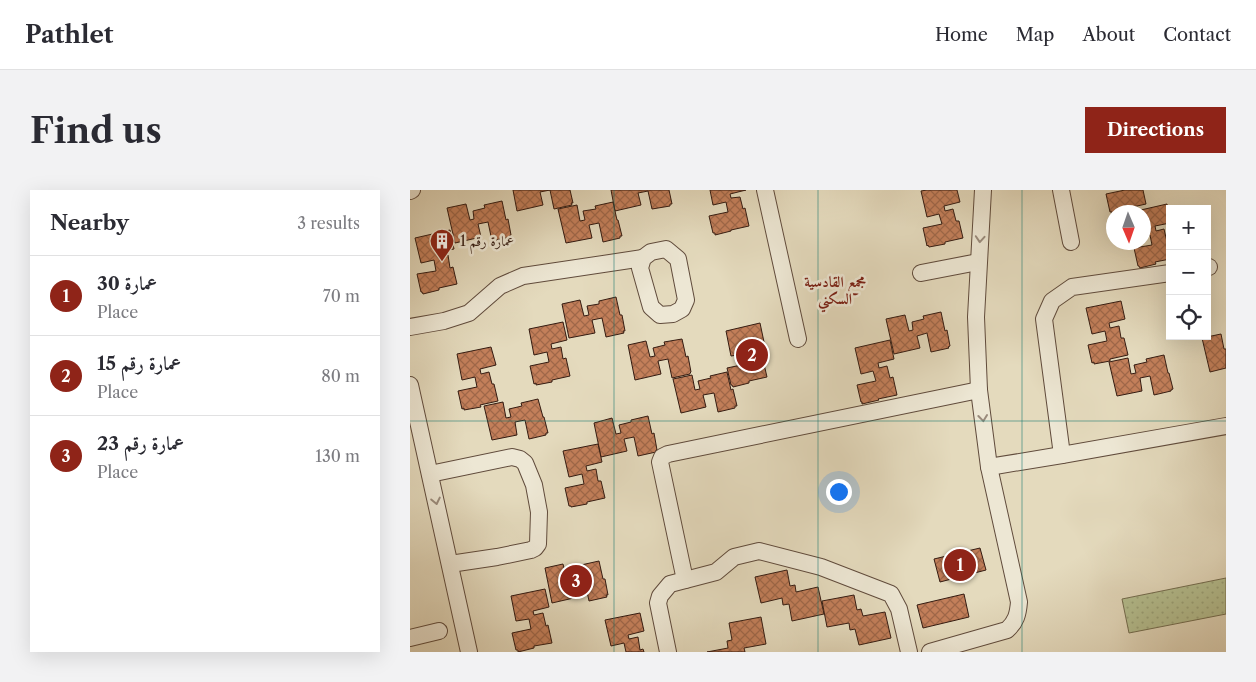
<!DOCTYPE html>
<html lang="en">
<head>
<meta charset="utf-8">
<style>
	:root { --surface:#fff; --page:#f2f2f3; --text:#2b2b33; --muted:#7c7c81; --line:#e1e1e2; --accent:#8f2418 }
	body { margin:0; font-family:"Libre Caslon Text",Amiri,serif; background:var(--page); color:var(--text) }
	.controls { position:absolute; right:15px; top:15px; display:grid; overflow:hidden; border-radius:0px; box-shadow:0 5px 20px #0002 }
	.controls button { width:45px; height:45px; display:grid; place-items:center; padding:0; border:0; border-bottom:1px solid var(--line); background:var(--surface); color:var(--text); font:25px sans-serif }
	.compass { position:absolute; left:696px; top:15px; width:45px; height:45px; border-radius:50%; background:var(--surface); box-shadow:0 5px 20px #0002; rotate:178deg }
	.you { position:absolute; left:428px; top:301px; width:18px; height:18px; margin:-12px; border:4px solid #fff; border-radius:50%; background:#1a73e8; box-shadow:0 0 0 8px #1a73e833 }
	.badge { display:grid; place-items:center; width:32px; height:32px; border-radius:50%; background:var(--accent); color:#fff; font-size:16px; font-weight:700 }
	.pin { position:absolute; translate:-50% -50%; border:2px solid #fff; box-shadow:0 1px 5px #0006 }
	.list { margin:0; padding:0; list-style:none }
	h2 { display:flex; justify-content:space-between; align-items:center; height:65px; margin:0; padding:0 20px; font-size:21px }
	h2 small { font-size:16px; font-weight:400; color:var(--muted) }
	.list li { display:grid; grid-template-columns:32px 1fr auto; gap:15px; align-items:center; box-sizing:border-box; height:80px; padding:0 20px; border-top:1px solid var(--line) }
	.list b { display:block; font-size:19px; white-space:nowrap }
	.list p { margin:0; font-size:16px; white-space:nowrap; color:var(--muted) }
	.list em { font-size:16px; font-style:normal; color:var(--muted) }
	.icon { flex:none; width:28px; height:28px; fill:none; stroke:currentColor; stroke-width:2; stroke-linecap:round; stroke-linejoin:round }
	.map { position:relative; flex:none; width:816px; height:462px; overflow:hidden; border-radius:0px }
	header { display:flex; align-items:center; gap:30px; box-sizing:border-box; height:70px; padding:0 25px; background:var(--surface); border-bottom:1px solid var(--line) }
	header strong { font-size:24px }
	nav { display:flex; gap:28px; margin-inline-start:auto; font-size:18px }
	.intro { display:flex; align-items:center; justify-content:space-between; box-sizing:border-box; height:120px; padding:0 30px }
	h1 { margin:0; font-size:35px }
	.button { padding:12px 22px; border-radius:0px; background:var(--accent); color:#fff; font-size:18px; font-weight:700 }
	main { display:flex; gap:30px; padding:0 30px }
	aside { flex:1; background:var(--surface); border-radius:0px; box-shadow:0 5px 20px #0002 }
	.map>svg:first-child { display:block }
</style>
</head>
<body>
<header>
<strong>Pathlet</strong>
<nav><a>Home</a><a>Map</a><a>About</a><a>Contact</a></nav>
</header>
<div class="intro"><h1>Find us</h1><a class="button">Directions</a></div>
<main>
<aside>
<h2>Nearby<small>3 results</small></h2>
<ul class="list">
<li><span class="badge">1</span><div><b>عمارة 30</b><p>Place</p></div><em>70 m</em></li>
<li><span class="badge">2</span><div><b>عمارة رقم 15</b><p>Place</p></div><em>80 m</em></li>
<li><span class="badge">3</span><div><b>عمارة رقم 23</b><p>Place</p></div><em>130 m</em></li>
</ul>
</aside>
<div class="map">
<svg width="816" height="462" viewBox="0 0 816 462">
	<defs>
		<pattern id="grass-dots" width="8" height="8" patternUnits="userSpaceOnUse" patternTransform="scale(1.25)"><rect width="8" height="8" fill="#b5bf90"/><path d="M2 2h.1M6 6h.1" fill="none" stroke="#9ca47b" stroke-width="1.8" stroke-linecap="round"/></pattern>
		<pattern id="building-cross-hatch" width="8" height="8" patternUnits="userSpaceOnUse" patternTransform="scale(1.25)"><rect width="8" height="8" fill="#c37f5a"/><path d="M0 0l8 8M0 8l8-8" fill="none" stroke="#9f6749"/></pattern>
	</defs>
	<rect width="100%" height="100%" fill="#e4dabd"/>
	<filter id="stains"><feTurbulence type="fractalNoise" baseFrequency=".004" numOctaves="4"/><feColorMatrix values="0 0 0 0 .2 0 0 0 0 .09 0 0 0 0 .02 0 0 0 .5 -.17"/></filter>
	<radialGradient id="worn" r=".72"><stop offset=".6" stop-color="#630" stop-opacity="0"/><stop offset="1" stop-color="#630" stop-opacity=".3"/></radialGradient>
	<polygon fill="url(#grass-dots)" stroke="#746d50" points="816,388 816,424 719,443 712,409"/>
	<g fill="url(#building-cross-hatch)" stroke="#341b11">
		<polygon points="103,0 160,0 163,13 161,13 162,15 144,19 140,0 130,2 133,15 107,21"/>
		<polygon points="201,0 259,0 262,14 260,14 260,16 242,19 238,1 228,3 231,15 205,21"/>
		<polygon points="300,0 336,0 320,4 321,8 330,7 333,19 335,18 339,36 321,40 321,41 305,45 305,43 303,43 299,26 318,22 316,12 303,15"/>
		<polygon points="517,0 547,0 550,12 534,16 535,21 543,19 546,31 549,31 553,48 535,52 535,54 519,57 518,55 517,56 513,38 532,34 529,24 517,27 511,1"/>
		<polygon points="715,0 733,0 736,14 718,18 718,20 704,22 702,24 702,22 700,22 696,4"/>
		<polygon points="92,11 96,30 98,29 101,45 99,46 100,47 82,51 78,32 68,34 71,47 45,53 37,18 56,14 60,30 64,29 63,21 75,18 74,15"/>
		<polygon points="203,12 207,30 208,30 212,46 210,46 210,48 193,52 189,33 179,35 182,48 156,53 148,19 167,15 170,31 175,30 173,21 186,19 185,16"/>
		<polygon points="757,14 760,33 745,36 746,41 754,39 757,52 760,51 760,69 745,72 746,74 730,78 729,76 728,76 724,58 742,55 740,45 734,46 734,22 722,22"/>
		<polygon points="40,40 44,59 28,62 29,67 38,65 40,78 43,77 47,94 29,98 29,100 13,104 12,102 11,102 7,84 26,81 24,70 11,73 5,48"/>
		<polygon points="206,107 210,125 212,125 215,141 213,141 214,143 196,147 192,128 182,130 185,143 159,148 152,114 170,110 174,126 179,125 177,116 189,114 189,111"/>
		<polygon points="711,111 715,129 699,133 700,138 709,136 711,148 714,148 718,165 700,169 700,171 684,174 684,172 682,173 678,155 697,151 695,141 682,144 676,118"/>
		<polygon points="531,122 535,141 537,140 540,156 538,157 539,158 521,162 517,143 507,146 510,158 484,164 476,129 495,125 499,141 503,140 502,132 514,129 513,126"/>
		<polygon points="153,132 157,150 141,154 142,159 151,157 153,169 156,168 160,186 142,190 142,192 126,195 126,193 124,194 120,176 139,172 137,162 124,165 119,139"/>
		<polygon points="350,133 354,152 338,155 339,160 348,158 350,171 353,170 357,187 339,191 339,193 323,197 322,195 321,195 317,178 336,174 334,164 321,166 316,141"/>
		<polygon points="811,144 814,159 816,159 816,178 800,182 792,148"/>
		<polygon points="272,149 276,167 278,166 281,182 280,183 280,184 262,188 258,169 248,171 251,184 225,190 218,155 236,151 240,167 245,166 243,158 255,155 254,152"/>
		<polygon points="480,150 484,169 468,173 469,178 477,176 480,188 483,187 487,205 468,209 469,210 452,214 452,212 451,212 447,195 466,191 463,181 451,184 445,158"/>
		<polygon points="81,157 86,175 70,179 71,184 79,182 82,194 84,194 88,211 70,215 71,217 54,220 54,218 52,219 48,201 67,197 65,187 52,190 47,164"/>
		<polygon points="754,165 758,183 759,183 763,199 761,200 761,201 744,205 740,186 730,188 732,201 707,206 699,172 718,168 721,184 726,183 724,175 737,172 736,169"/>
		<polygon points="317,182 321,200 323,199 327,216 325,216 325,218 308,222 304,203 293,205 296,217 271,223 263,189 282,185 285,200 290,199 288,191 301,188 300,186"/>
		<polygon points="128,209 133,227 134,227 138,243 136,243 136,245 119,249 115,230 105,232 107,245 82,250 74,216 93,212 96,228 101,227 99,219 112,216 111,213"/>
		<polygon points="238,226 242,244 244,243 247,260 246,260 246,262 228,266 224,247 214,249 217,261 191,267 184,233 202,228 206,244 211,243 209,235 221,232 221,230"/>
		<polygon points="188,254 192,272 176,276 177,281 186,279 188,291 191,291 195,308 177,312 177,314 161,317 161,316 159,316 155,298 174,294 172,284 159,287 153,261"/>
		<polygon points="570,358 576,380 530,392 524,369"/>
		<polygon points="189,371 193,389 195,389 198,405 196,405 197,407 179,411 175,392 165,394 168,407 142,413 135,378 153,374 157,390 161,389 160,380 172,378 171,375"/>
		<polygon points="377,380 380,396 385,395 386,402 408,397 414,424 382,431 379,414 373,415 372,408 351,413 345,387"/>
		<polygon points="135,399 139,417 123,421 124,425 133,423 136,436 138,435 142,453 124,456 124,458 108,462 108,460 106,460 102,443 121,439 119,429 106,431 101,406"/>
		<polygon points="554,404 559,427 513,438 507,415"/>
		<polygon points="444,405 447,420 451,419 453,426 475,422 481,448 449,455 445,439 440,440 439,433 417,437 412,411"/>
		<polygon points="230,423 234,441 218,445 219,449 228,447 230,460 233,459 234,462 216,462 214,453 201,456 195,430"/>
		<polygon points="351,427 356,454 334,458 335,462 297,462 318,458 317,451 322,450 319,433"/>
	</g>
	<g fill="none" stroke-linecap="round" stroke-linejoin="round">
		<defs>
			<g id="minor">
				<polyline points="355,0 388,149"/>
				<polyline points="651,0 661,52"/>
				<polyline points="0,1 2,0"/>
				<polygon points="256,59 268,69 276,110 272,119 263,124 250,125 241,117 230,78 233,68 241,62"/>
				<polyline points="797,77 799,77"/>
				<polyline points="511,83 568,72"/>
				<polyline points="0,137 34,131 59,123 90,96 113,86 233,68"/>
				<polyline points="0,195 59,462"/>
				<polyline points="652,265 634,129 642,111 662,97 760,83"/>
				<polyline points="579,277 652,265 816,236"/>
				<polyline points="20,284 102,267 110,269 115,273 124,295 129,322 128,354 125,358 121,360 87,367 40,374"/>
				<polyline points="275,390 250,272 252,267 258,264 569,200"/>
				<polyline points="0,448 29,441"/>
				<polyline points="258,462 248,413 250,406 260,394 306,382 324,367 349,361 411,377 481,404 489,419 499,462"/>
				<path d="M520,462L597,440C606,432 608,424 609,412L579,277L569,200L566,127L573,0"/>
			</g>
		</defs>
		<use href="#minor" stroke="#604b3c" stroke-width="18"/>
		<use href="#minor" stroke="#ede7d4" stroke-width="16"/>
	</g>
	<defs><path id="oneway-chevron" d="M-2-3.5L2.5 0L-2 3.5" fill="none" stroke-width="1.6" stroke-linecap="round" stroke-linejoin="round" transform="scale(1.25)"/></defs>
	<g stroke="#9a8b7c">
		<use href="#oneway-chevron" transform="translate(570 49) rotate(94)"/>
		<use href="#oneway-chevron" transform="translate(573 228) rotate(83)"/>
		<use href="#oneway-chevron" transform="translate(26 311) rotate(78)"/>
	</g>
	<path fill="none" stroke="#0f766e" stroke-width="1" stroke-opacity="0.55" d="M204,0V462M408,0V462M612,0V462M0,231H816"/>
	<defs>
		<symbol id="building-pin" viewBox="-11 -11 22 30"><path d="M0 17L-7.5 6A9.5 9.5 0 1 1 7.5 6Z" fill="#8f2418" stroke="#ede7d4"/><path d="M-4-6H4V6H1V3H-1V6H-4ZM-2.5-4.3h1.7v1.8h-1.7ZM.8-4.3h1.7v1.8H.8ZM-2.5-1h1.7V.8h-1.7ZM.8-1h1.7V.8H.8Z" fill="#fff"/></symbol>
	</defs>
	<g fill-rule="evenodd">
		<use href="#building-pin" x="18" y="37" width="28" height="38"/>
	</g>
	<g text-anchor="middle" stroke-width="5" stroke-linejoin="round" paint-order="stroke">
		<g font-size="14" fill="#341b11" stroke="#ede7d4" text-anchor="start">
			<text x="50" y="56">عمارة رقم 1</text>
		</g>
		<g font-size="15" font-weight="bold" fill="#7a1f14" stroke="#ede7d4">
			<text x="425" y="97">مجمع القادسية<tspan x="425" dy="17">السكني</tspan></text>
		</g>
	</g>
	<rect width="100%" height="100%" filter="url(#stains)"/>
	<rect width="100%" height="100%" fill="url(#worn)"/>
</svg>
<div class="controls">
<button>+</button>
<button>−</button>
<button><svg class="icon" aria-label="locate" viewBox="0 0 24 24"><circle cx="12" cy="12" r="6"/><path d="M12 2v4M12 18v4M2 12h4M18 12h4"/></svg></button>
</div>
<svg class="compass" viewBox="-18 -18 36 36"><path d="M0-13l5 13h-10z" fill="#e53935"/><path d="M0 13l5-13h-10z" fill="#7c7c81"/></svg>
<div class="you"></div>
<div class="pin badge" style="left:550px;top:375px">1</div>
<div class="pin badge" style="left:342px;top:165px">2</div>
<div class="pin badge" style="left:166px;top:391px">3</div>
</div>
</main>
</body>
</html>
